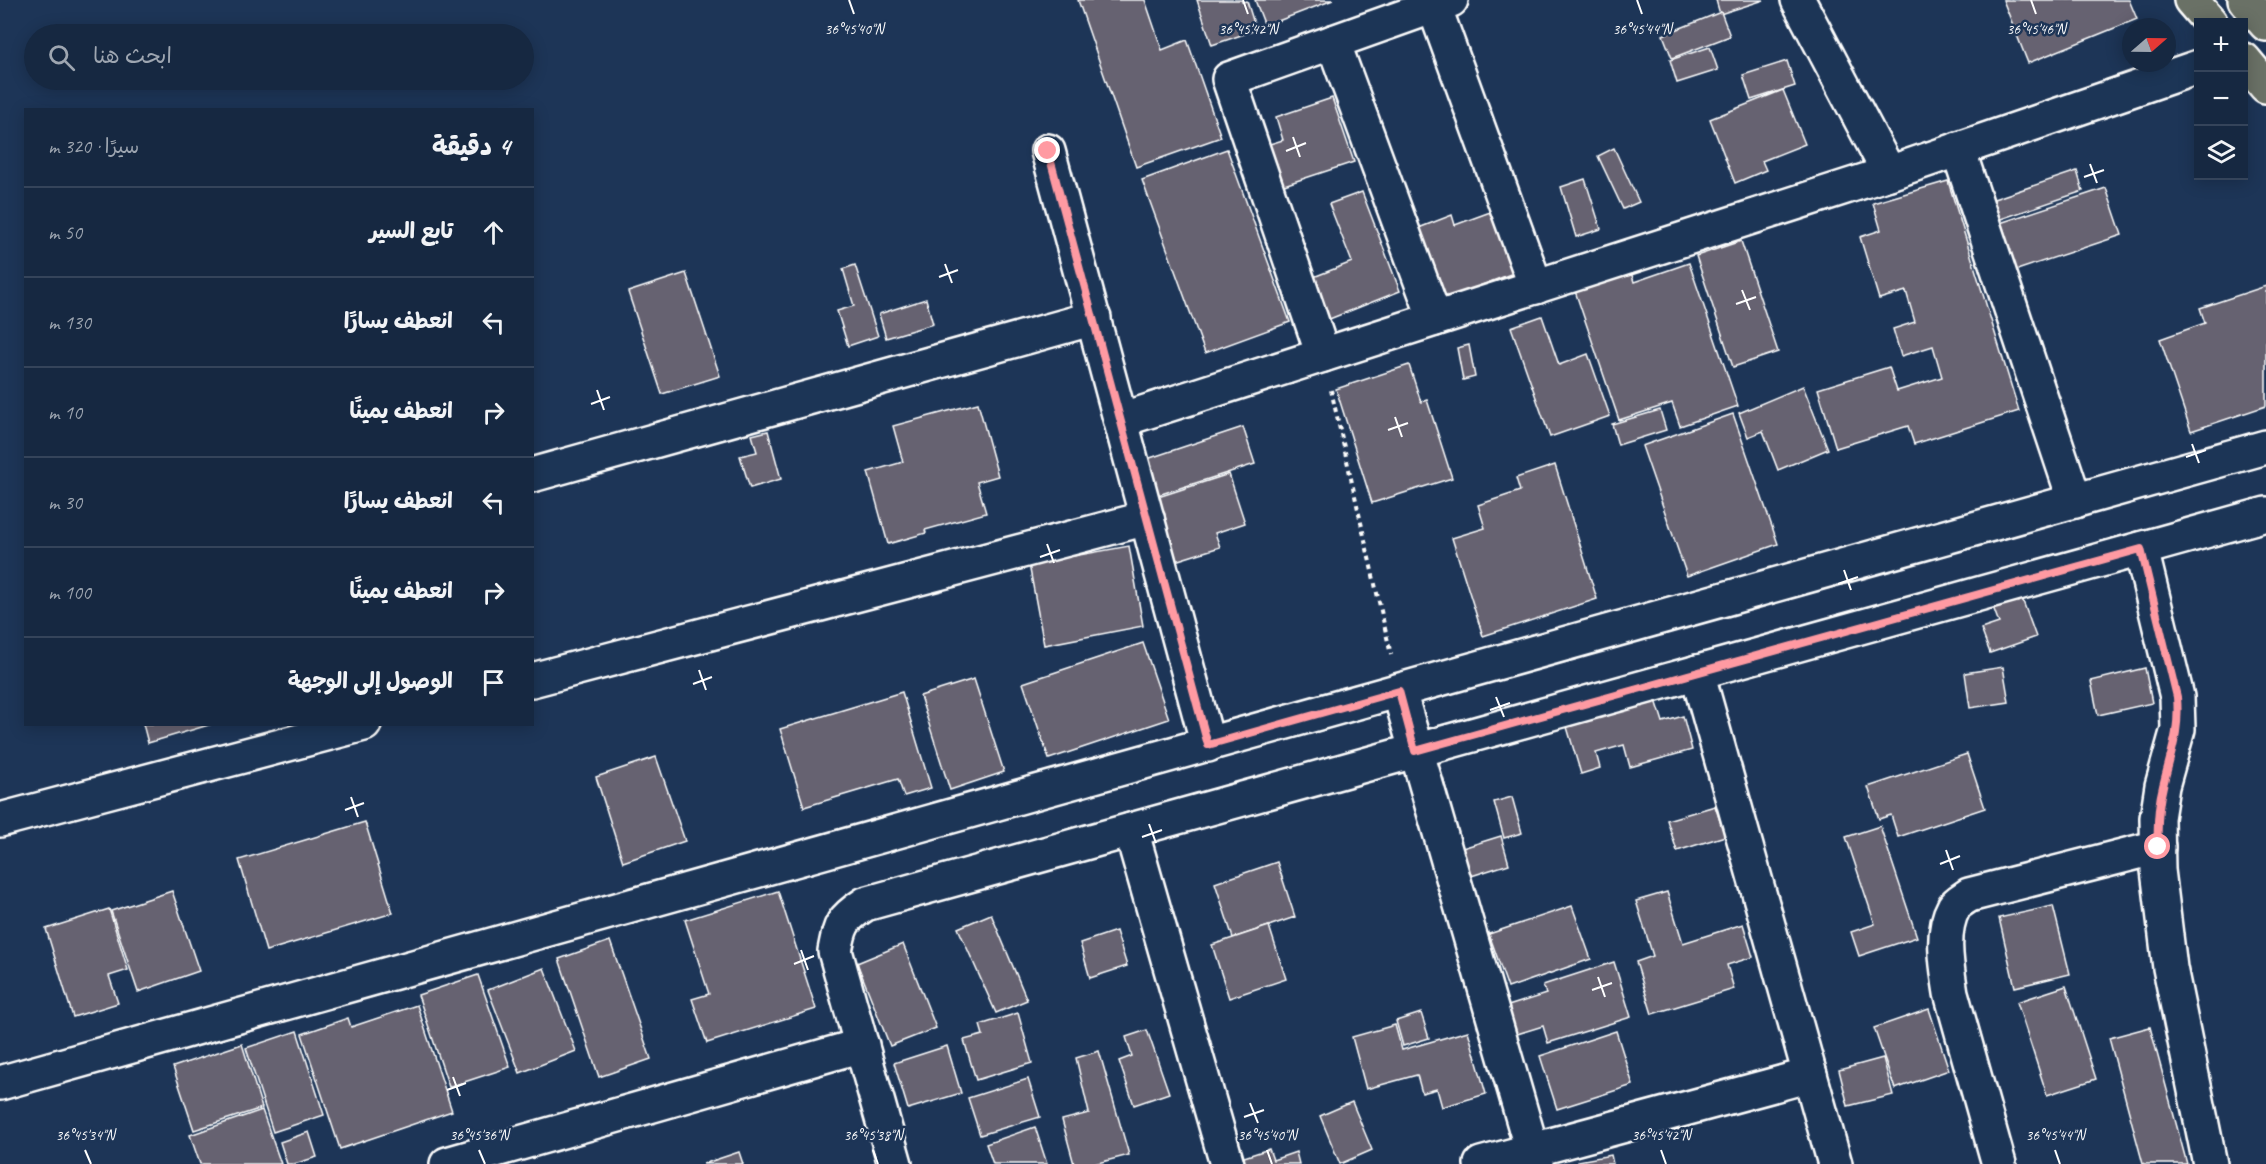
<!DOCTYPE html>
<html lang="ar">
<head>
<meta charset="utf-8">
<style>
	:root { --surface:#162841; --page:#1f3048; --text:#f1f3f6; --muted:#9ea6b1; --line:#35445a }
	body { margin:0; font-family:Caveat,"Playpen Sans Arabic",sans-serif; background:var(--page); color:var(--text); direction:rtl }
	.controls { position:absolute; right:18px; top:18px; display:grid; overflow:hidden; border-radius:0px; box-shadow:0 3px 15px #0003 }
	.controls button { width:54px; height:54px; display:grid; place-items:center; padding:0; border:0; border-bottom:2px solid var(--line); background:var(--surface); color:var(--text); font:30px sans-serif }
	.compass { position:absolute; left:2122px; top:18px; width:54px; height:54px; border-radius:50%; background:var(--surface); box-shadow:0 3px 15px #0003; rotate:70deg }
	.stop { position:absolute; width:18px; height:18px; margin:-14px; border:4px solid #ff9aa2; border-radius:50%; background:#fff }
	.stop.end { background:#ff9aa2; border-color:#fff; box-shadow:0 2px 6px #0008 }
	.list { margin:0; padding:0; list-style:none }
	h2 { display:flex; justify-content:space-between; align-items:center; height:78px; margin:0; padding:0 24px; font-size:26px }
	h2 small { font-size:20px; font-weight:400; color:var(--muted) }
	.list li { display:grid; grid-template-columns:39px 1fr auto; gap:18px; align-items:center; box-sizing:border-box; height:90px; padding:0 24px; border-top:2px solid var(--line) }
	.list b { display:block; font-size:22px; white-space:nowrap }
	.list em { font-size:20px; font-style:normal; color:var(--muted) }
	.icon { flex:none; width:33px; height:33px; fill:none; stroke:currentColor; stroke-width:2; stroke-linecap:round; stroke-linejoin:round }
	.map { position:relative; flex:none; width:2266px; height:1164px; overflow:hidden; direction:ltr }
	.search { position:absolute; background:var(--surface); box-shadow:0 3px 15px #0003; left:24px; top:24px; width:510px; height:66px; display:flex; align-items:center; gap:15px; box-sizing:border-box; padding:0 21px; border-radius:33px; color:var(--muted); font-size:22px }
	.panel { position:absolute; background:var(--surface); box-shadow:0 3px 15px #0003; left:24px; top:108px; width:510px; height:618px; border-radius:0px; direction:rtl }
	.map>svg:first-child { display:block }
</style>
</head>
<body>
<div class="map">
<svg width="2266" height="1164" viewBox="0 0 2266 1164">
	<rect width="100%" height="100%" fill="#1d3557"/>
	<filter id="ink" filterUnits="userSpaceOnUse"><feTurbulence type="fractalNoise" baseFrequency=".0167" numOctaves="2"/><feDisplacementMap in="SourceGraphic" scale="12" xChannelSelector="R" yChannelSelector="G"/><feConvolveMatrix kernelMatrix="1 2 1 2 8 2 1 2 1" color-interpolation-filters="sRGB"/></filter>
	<g filter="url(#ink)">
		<g fill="#666271" stroke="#fff" stroke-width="1.5">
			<polygon points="1078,0 1145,0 1162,50 1187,40 1221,137 1136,167"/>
			<polygon points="1197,0 1242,0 1242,2 1247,1 1256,30 1212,45"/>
			<polygon points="1255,0 1333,0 1265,26"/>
			<polygon points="1716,0 1764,0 1720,14"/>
			<polygon points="2003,0 2129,0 2137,19 2028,63"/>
			<polygon points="1721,12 1730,36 1672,58 1663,35"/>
			<polygon points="1710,47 1718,70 1677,83 1670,60"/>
			<polygon points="1787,61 1795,86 1751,100 1743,75"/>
			<polygon points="1783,90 1805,144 1762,161 1766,170 1735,183 1710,119"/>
			<polygon points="1332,98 1354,162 1275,188 1260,147 1283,140 1276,117"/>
			<polygon points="1614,148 1639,202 1623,209 1598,156"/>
			<polygon points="1227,149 1290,322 1205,353 1142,180"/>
			<polygon points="2077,171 2083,191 1986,224 1979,204"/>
			<polygon points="1585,179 1601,229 1576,237 1561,187"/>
			<polygon points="1948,181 2019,411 1914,444 1908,426 1836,448 1818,389 1889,367 1897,391 1942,377 1933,346 1901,356 1893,329 1915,322 1906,291 1879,299 1860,237 1881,230 1873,203"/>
			<polygon points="2106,188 2122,235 2011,272 1994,225"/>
			<polygon points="1362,192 1400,291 1327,320 1311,278 1352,262 1329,204"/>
			<polygon points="1493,211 1516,272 1443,300 1416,229 1452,215 1455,225"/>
			<polygon points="1741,241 1778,352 1733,367 1696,256"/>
			<polygon points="1689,263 1738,406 1680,426 1672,403 1619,420 1575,291 1631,272 1634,282"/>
			<polygon points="855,265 878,336 848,346 837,311 854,306 843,269"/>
			<polygon points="686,273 720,376 662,394 628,292"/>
			<polygon points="2266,286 2266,406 2191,431 2160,339 2205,323 2200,308"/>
			<polygon points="926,299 933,324 886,338 879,314"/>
			<polygon points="1542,316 1559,365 1588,354 1610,416 1550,437 1511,327"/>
			<polygon points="1469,345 1475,377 1463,380 1457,348"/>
			<polygon points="1409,365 1421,402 1427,400 1452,478 1372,503 1336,389"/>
			<polygon points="1803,386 1828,449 1778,470 1763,431 1748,437 1739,413"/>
			<polygon points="978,403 998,476 977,482 986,513 925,530 926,533 888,544 868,472 903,462 893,426"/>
			<polygon points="1660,410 1666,430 1618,445 1612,424"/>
			<polygon points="1733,414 1778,544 1687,576 1642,446"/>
			<polygon points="1243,427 1255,464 1155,496 1144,460"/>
			<polygon points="768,431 781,479 750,488 740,456 757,452 752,435"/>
			<polygon points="1555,465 1597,599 1483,636 1452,538 1485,528 1478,505 1520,491 1516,478"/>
			<polygon points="1229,474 1245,523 1215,533 1220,547 1172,562 1152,499"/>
			<polygon points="1129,546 1143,626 1044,645 1029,564"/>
			<polygon points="2020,593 2036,637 1990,653 1981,629 1999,623 1992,604"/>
			<polygon points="1143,643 1169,719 1049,759 1023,683"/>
			<polygon points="2003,667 2009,702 1970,708 1965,673"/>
			<polygon points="2145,668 2152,703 2098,715 2091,681"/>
			<polygon points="974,679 1004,772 950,790 920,696"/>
			<polygon points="902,692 931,788 904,796 898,779 804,807 780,729"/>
			<polygon points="1656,700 1663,722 1683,716 1692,750 1630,767 1624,745 1596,753 1600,768 1581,774 1567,727"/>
			<polygon points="143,724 212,724 148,743"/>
			<polygon points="1967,754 1985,808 1898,837 1891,815 1879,819 1868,787"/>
			<polygon points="656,757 685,841 623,862 596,777"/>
			<polygon points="1512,797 1522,833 1504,838 1494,802"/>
			<polygon points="1715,806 1725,836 1677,851 1667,820"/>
			<polygon points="365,822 393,913 266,951 239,860"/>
			<polygon points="1880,826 1917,937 1859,956 1851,932 1875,924 1846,837"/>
			<polygon points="1501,836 1509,864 1465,878 1456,850"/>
			<polygon points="1277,862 1295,917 1233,938 1215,883"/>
			<polygon points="172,891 199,971 138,992 111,911"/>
			<polygon points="778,891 816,1009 707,1043 692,999 709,994 685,920"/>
			<polygon points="1667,892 1683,943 1743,924 1753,957 1727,965 1734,989 1652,1014 1636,962 1653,956 1636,901"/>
			<polygon points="1572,906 1591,959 1508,988 1489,934"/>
			<polygon points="2053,906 2070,974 2015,987 1999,918"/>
			<polygon points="109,909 128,970 109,976 118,1003 73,1017 46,929"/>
			<polygon points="991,914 1027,1000 996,1013 958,928"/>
			<polygon points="1269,926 1286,979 1229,998 1212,945"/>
			<polygon points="1116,931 1127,966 1090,978 1080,943"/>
			<polygon points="610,941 651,1059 599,1077 559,959"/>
			<polygon points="903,944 936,1028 890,1046 857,963"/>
			<polygon points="1614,962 1631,1017 1548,1043 1543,1026 1514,1035 1505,1007 1546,994 1543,985"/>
			<polygon points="544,968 576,1051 520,1073 488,990"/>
			<polygon points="478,975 510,1067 449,1087 418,995"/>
			<polygon points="2066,986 2096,1079 2047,1095 2017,1002"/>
			<polygon points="417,1005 452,1111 340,1149 302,1034 348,1018 351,1027"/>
			<polygon points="1929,1009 1949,1070 1895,1089 1874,1028"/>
			<polygon points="1018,1013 1032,1063 976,1080 964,1040 983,1035 980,1025"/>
			<polygon points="1421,1013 1429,1038 1403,1046 1396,1021"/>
			<polygon points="1395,1025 1402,1050 1468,1031 1486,1094 1442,1107 1437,1089 1422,1093 1417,1075 1366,1089 1352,1037"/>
			<polygon points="2150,1027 2187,1164 2143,1164 2109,1038"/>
			<polygon points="1147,1030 1169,1093 1134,1105 1119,1061 1132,1056 1126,1037"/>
			<polygon points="297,1031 324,1115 273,1132 246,1048"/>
			<polygon points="1616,1031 1633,1085 1557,1109 1540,1056"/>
			<polygon points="242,1044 262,1108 194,1130 173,1067"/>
			<polygon points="947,1046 961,1093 908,1109 894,1063"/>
			<polygon points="1099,1051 1129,1155 1094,1164 1074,1164 1062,1120 1089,1113 1076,1058"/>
			<polygon points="1883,1058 1893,1095 1848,1106 1839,1070"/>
			<polygon points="1028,1079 1040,1117 980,1135 968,1098"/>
			<polygon points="1352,1102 1372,1150 1340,1164 1320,1116"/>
			<polygon points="262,1110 281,1164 200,1164 190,1135"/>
			<polygon points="1035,1127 1047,1164 993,1164 986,1144"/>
			<polygon points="309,1132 317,1157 294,1164 287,1164 280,1142"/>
			<polygon points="1269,1149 1273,1160 1296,1152 1299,1164 1236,1164 1235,1160"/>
			<polygon points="739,1152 743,1164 703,1164"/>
			<polygon points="1611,1155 1613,1164 1579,1164 1578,1161"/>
		</g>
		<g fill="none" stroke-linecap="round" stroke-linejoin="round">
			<defs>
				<g id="minor">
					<polyline points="1798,0 1889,173"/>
					<polyline points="1434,6 1536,287"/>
					<polyline points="1333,42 1435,319"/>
					<polyline points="1958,149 2075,501"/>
					<polyline points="1048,151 1208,745"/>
					<polyline points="1323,355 1229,79 1451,0"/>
					<polyline points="1121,420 1889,173 2198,67"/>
					<polyline points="532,475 1094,318"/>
					<polyline points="2141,549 2177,697 2178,729 2162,786 2157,818 2158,870 2170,968 2210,1164"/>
					<polyline points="1697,672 1835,1164"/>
					<polyline points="532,680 1147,518"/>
					<polyline points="1399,691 1536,1164"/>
					<polyline points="0,820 364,724"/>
					<polyline points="1131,830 1227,1164"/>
					<polyline points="0,1083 2266,447"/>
					<polyline points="447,1164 862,1045"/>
					<path d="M895,1164L835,951C840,924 842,919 865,904L2266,514"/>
					<polyline points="1481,1164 1810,1075"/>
					<path d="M1999,1164L1951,993C1947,967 1940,932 1954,907C1957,902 1965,898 1969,895L2158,847"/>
				</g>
				<g id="highway">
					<polyline points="2191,0 2210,22"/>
					<polyline points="2245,0 2266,24"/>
					<polyline points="2244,60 2266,86"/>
				</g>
			</defs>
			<use href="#minor" stroke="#fff" stroke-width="38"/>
			<use href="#highway" stroke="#fff" stroke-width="38"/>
			<polyline stroke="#fff" stroke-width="4" stroke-dasharray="4.5 4.5" stroke-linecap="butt" points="1331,390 1391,655"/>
			<use href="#minor" stroke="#1d3557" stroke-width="33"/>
			<use href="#highway" stroke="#6a7166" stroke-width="33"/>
		</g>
	</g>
	<g fill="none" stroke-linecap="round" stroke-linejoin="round" filter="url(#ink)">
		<path stroke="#ff9aa2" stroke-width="8" d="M1048,151L1208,745L1399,691L1415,751L2141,549L2177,697C2180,733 2171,752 2163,786C2158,806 2157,826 2158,847"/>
	</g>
	<path fill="none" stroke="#fff" stroke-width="2" d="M849,0L854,14M1243,0L1248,14M1637,0L1642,14M2031,0L2036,14M1293,137L1300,157M1286,151L1306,143M2090,164L2097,183M2084,177L2104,170M945,264L952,283M939,277L958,270M1742,290L1750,310M1736,304L1756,297M597,390L604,410M591,404L610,397M1395,417L1402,437M1388,430L1408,423M2192,444L2199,463M2186,457L2206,450M1047,544L1054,563M1040,557L1060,550M1844,570L1851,590M1838,584L1858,577M699,670L706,690M693,684L712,677M1496,697L1504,717M1490,710L1510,703M351,797L358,817M345,810L364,803M1149,824L1156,843M1142,837L1162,830M1946,850L1953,870M1940,864L1960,856M801,950L808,970M794,964L814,956M1598,977L1605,997M1592,990L1612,983M453,1077L460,1096M447,1090L466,1083M1250,1103L1258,1123M1244,1117L1264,1110M85,1150L91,1164M479,1150L485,1164M873,1150L878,1164M1267,1150L1272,1164M1661,1150L1666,1164M2055,1150L2060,1164"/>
	<g font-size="15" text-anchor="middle" fill="#fff" stroke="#1d3557" stroke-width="5" stroke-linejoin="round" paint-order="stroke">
		<text x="854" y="34">36°45'40"N</text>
		<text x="1248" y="34">36°45'42"N</text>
		<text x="1642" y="34">36°45'44"N</text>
		<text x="2036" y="34">36°45'46"N</text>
		<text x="85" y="1140">36°45'34"N</text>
		<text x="479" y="1140">36°45'36"N</text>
		<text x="873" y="1140">36°45'38"N</text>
		<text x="1267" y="1140">36°45'40"N</text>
		<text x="1661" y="1140">36°45'42"N</text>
		<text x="2055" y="1140">36°45'44"N</text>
	</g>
</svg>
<div class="controls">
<button>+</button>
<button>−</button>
<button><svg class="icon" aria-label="layers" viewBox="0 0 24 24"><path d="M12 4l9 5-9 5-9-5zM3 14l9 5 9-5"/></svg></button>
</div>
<svg class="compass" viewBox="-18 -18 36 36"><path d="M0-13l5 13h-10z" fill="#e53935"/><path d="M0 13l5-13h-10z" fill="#9ea6b1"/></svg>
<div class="stop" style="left:2158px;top:847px"></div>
<div class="stop end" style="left:1048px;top:151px"></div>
<div class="search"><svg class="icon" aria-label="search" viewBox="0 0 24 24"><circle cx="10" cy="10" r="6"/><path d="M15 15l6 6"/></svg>ابحث هنا</div>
<section class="panel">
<h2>4 دقيقة<small>سيرًا · 320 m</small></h2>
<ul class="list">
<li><svg class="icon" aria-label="ahead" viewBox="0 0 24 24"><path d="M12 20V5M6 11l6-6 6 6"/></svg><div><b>تابع السير</b></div><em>50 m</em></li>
<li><svg class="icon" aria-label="left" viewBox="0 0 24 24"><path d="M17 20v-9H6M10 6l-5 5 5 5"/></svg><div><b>انعطف يسارًا</b></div><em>130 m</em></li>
<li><svg class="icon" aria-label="right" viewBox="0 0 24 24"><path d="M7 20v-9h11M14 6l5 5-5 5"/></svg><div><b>انعطف يمينًا</b></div><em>10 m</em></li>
<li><svg class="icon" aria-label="left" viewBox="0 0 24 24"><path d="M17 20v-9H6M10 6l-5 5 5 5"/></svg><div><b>انعطف يسارًا</b></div><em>30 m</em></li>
<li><svg class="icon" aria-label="right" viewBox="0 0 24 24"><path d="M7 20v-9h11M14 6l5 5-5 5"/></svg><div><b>انعطف يمينًا</b></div><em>100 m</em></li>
<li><svg class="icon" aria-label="arrive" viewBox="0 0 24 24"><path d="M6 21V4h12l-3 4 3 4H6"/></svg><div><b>الوصول إلى الوجهة</b></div></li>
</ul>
</section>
</div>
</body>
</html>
